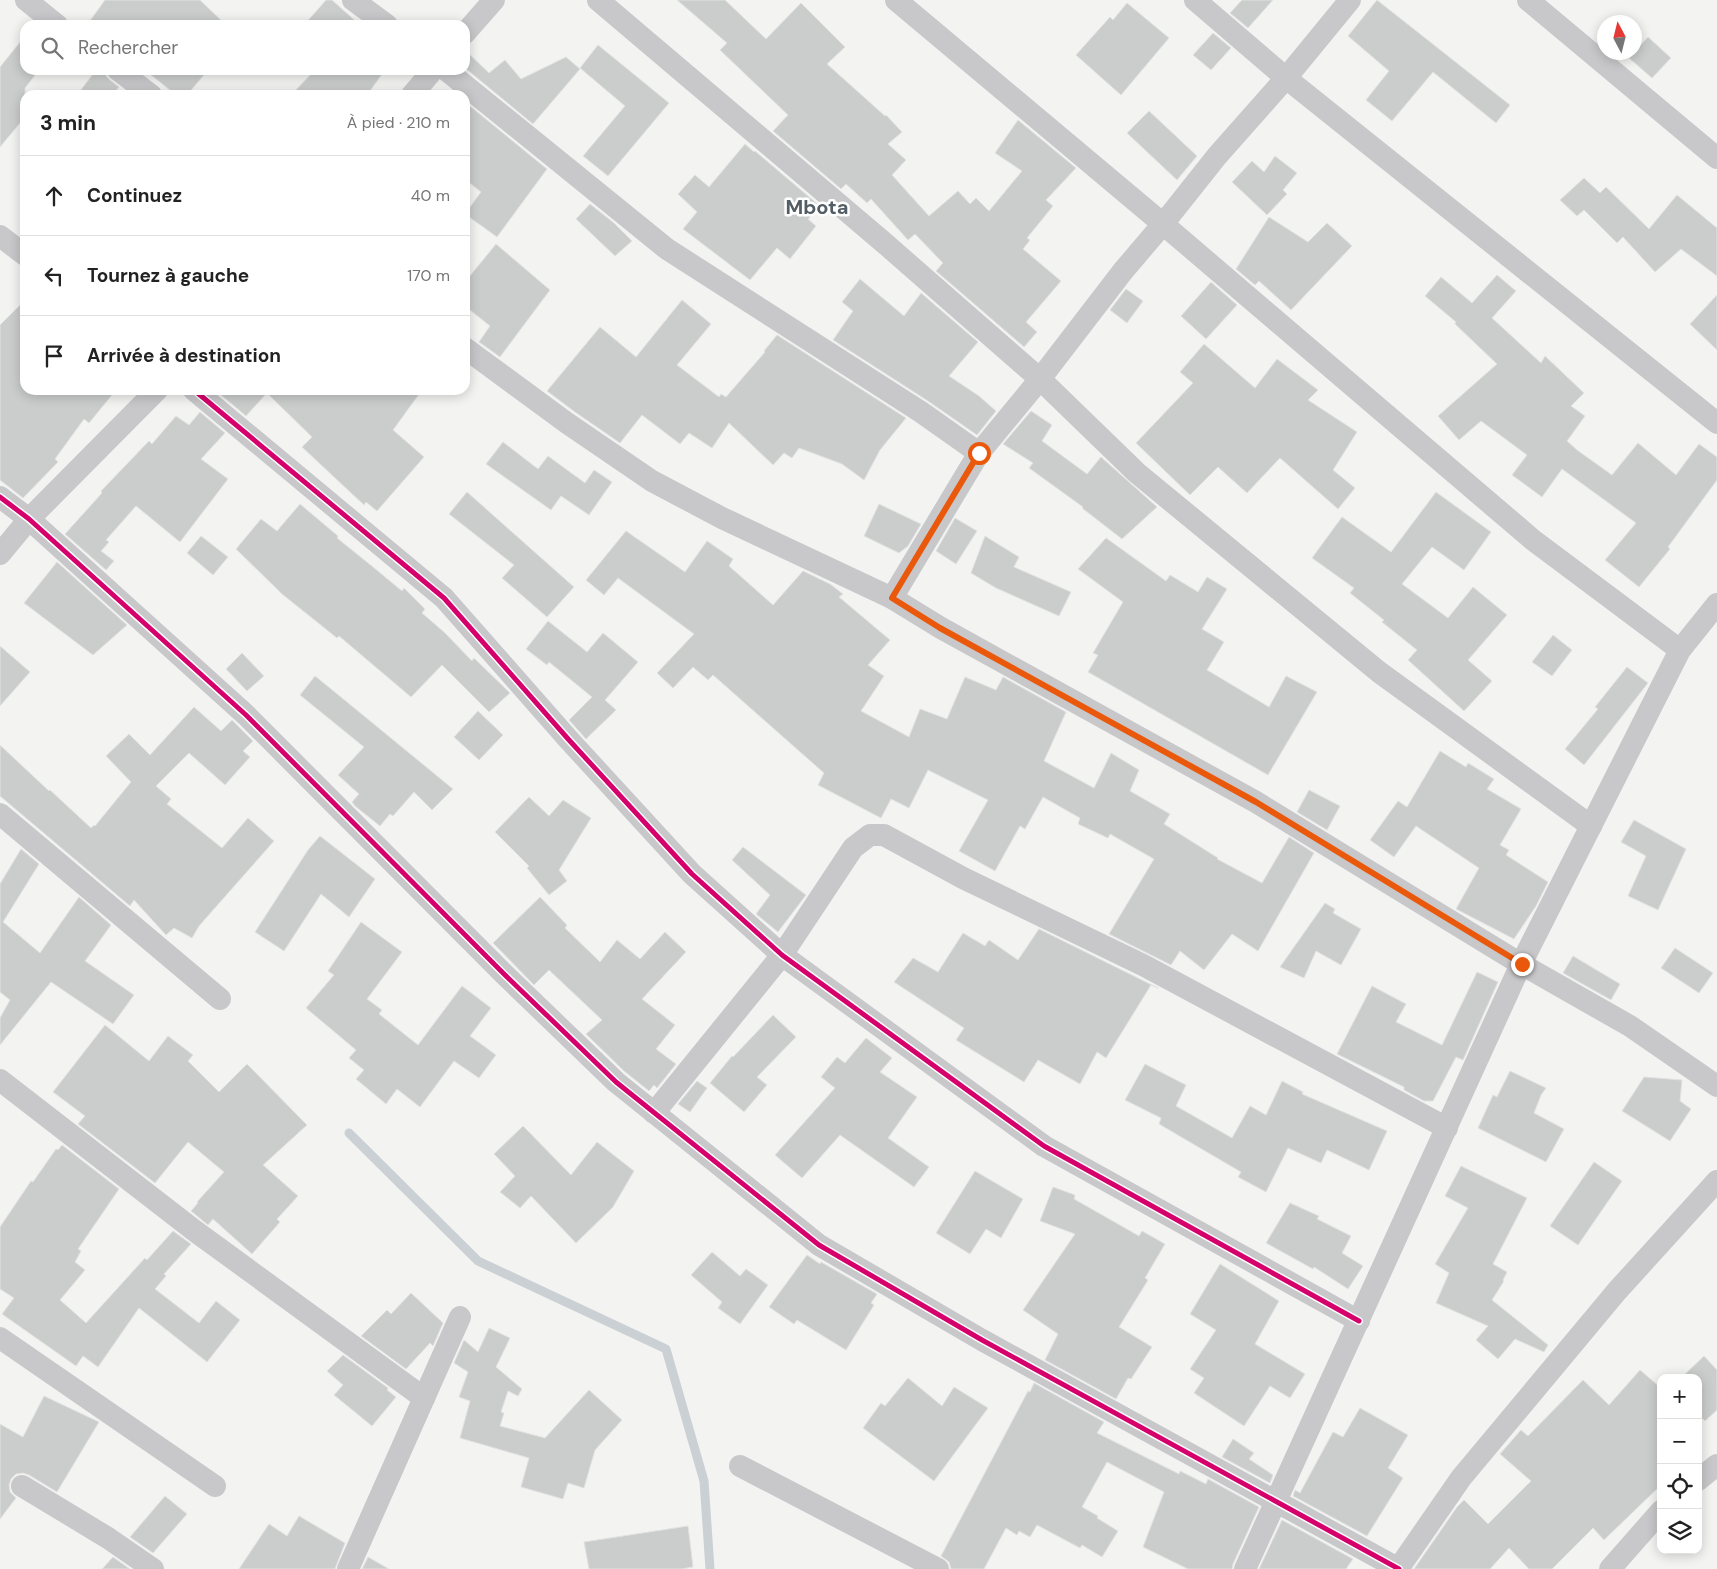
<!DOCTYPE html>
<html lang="fr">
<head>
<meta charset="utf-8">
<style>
	:root { --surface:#fff; --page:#f2f2f2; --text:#222; --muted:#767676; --line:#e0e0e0 }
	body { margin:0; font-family:"DM Sans",sans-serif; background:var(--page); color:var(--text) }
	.controls { position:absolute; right:15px; bottom:15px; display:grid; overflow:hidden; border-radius:10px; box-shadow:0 2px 12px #0003 }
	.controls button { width:45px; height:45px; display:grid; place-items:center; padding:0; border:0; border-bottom:1px solid var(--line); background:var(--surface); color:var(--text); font:25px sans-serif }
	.compass { position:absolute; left:1597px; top:15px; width:45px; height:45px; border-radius:50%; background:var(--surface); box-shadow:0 2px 12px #0003; rotate:353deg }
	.stop { position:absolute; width:15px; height:15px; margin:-11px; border:4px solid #ea580c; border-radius:50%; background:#fff }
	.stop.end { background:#ea580c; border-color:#fff; box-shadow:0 1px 5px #0008 }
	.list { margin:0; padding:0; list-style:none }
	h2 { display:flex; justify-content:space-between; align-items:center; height:65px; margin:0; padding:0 20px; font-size:21px }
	h2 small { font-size:16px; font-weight:400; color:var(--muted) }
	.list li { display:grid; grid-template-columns:32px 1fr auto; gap:15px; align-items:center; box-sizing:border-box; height:80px; padding:0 20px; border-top:1px solid var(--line) }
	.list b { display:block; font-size:19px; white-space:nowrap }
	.list em { font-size:16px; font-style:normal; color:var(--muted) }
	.icon { flex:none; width:28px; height:28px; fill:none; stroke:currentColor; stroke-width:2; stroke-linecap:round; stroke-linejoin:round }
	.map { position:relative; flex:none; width:1717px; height:1569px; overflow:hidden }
	.search { position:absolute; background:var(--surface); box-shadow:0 2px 12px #0003; left:20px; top:20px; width:450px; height:55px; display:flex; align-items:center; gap:12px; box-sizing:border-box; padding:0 18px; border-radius:15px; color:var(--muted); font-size:19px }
	.panel { position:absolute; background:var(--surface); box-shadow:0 2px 12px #0003; left:20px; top:90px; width:450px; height:305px; border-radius:15px }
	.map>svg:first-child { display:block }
</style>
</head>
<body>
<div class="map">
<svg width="1717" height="1569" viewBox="0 0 1717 1569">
	<rect width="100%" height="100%" fill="#f3f3f2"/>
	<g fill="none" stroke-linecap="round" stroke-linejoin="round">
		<polyline stroke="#cad0d4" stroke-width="9" points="349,1133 478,1261 666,1349 704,1481 710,1569"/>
	</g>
	<g fill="#cbcccc" stroke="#e2e2e2">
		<polygon points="105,0 200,0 226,25 87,25"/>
		<polygon points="326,0 332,0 360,25 304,25"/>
		<polygon points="677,0 725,0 766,39 801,3 845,47 827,64 885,116 886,115 902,132 888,144 906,160 892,175 929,216 958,191 970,204 976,198 989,211 1022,171 995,153 1018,120 1076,168 1046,200 1053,206 1027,238 1030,240 1023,249 1061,281 1026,322 1037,332 1024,347 936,271 943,263 915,234 908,240 871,199 867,203 846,184 841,189 773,131 788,115 720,50 727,43"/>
		<polygon points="1242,0 1273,0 1248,28 1230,13"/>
		<polygon points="1377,0 1510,105 1496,123 1433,72 1392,121 1366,100 1389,71 1348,36"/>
		<polygon points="1127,3 1169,38 1121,95 1076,55 1110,17 1113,20"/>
		<polygon points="1213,33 1231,48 1211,70 1193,55"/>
		<polygon points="25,36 25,70 39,70 25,88 25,117 0,147 0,67"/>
		<polygon points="1648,37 1671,58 1652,78 1629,58"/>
		<polygon points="598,45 669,103 608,176 583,156 625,106 580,68"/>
		<polygon points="465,50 489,73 505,60 521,79 566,57 580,69 533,124 465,68"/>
		<polygon points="96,70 105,70 106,76 110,80 119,87 113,95 77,95"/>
		<polygon points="145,70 208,70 187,95 176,95"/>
		<polygon points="315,70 385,70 367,95 291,95"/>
		<polygon points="465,102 547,169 497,237 465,214 481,192 465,179"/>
		<polygon points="1149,111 1197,156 1177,180 1127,133"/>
		<polygon points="745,144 754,152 755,151 821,207 808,219 816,226 790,259 777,248 750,280 683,229 697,212 678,194 695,175 709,187"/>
		<polygon points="1275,156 1297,173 1283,190 1287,194 1267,215 1232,182 1252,161 1264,172"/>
		<polygon points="1584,178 1600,193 1606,187 1649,229 1677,195 1717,228 1717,276 1681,249 1655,272 1623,237 1617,243 1584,210 1577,216 1560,200"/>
		<polygon points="590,204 614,223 632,241 615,256 576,219"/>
		<polygon points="1269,217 1308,242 1327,223 1352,246 1291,310 1259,281 1255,285 1236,269"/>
		<polygon points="496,244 550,290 500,357 479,342 490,326 465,306 465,282"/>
		<polygon points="1497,275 1516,291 1492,318 1541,363 1545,356 1584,393 1571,406 1585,416 1567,441 1577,450 1612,475 1638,443 1676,475 1699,444 1717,457 1717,480 1668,547 1670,549 1639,587 1605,560 1636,523 1562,469 1542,497 1512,475 1527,455 1481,421 1459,440 1438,416 1497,364 1455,324 1456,322 1425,296 1441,277 1472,303"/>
		<polygon points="860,279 904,316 921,293 978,342 949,376 979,396 996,411 977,435 928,401 833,340 853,311 842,302"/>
		<polygon points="1211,282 1237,305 1206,339 1181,316"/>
		<polygon points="1126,289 1143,301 1127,323 1110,310"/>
		<polygon points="1717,295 1717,350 1690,324"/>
		<polygon points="25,300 25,390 116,390 89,423 84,419 55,459 58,462 23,498 0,480 0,325"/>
		<polygon points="682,300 711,324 677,365 719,397 721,394 726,397 765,352 764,351 777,335 906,418 880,450 864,480 842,464 799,448 792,458 784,453 773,465 729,423 712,448 689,433 680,444 642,415 620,443 575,412 547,391 600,327 636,357"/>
		<polygon points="1204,344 1255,388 1277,359 1318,390 1308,400 1357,432 1333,470 1355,488 1338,509 1280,458 1247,493 1218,467 1190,495 1136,443 1193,383 1180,372"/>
		<polygon points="215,390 422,390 393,430 424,457 377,511 366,502 364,505 302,447 312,437 267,393 246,416"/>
		<polygon points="1031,411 1052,425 1042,441 1087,474 1101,457 1157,507 1122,539 1082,508 1083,507 1029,468 1033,463 1003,444"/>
		<polygon points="200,412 225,433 201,459 228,479 180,542 136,506 106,540 109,542 101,551 114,561 106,570 65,534 102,493 101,491 149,441 152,444 176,416 189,425"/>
		<polygon points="503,442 538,469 548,456 585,483 594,470 612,482 589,515 561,496 551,510 486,464"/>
		<polygon points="467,492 574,587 547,617 502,578 514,565 449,514"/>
		<polygon points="1436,492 1491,532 1464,570 1432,547 1402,584 1448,618 1473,587 1507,615 1468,660 1492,681 1464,711 1408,660 1417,650 1382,622 1384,620 1350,593 1354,588 1312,558 1342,517 1391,552"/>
		<polygon points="300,504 338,536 337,538 373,567 402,591 404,588 425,609 422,613 445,633 472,661 474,658 510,693 489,712 442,665 411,697 339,636 337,638 282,594 236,549 261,519 277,531"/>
		<polygon points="879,504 921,524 908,546 899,553 864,536"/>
		<polygon points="955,518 977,531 956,564 936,551"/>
		<polygon points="626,531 685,572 707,541 733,559 729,566 773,605 803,571 830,584 843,594 839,597 890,640 868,665 884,676 861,711 909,737 920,709 947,719 965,677 996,690 1003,677 1066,712 1044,761 1094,788 1111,753 1139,770 1130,791 1170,814 1164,824 1218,858 1217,859 1262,883 1289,837 1314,853 1258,951 1232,934 1204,970 1180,951 1171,965 1109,934 1154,859 1110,834 1108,838 1078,824 1080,818 1043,797 1025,829 1020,826 995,871 959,851 988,800 928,770 909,808 891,799 881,818 818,785 824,773 713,675 708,680 693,667 673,688 657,673 694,634 618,578 604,595 586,580"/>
		<polygon points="201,536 228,557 213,575 187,553"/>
		<polygon points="985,536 1019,557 1014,567 1071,592 1059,616 996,588 971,573"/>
		<polygon points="1106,538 1166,581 1170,575 1198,592 1207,577 1227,589 1202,629 1224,642 1207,670 1269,707 1286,676 1317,692 1268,775 1088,672 1098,655 1093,653 1123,602 1078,569"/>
		<polygon points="57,562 127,625 93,655 24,603"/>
		<polygon points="548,621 587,652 603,633 638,662 605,700 616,710 586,739 569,720 592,697 549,662 547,665 526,649"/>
		<polygon points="1553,635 1572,650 1552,676 1532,662"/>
		<polygon points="0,646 30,672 0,706"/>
		<polygon points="242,653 264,676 247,691 226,669"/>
		<polygon points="1627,667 1648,683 1584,765 1565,749 1598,709 1595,707"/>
		<polygon points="315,676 336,693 453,789 432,810 414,792 393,816 390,814 380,826 355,806 352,802 359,794 338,775 364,747 300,695"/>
		<polygon points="194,707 221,731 232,720 253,741 243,751 250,757 225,785 189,753 156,786 171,799 167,804 222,848 248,818 274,841 199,926 192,938 174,928 166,935 134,900 130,906 0,796 0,745 49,791 50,790 91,828 94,825 95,826 131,782 106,756 129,734 150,755"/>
		<polygon points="478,711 503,735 479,760 454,737"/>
		<polygon points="1440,751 1466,767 1468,763 1494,779 1487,789 1521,809 1500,845 1509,850 1506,855 1548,882 1536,906 1514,939 1456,909 1479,868 1416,826 1394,857 1370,840 1398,801 1407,807"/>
		<polygon points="1309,790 1340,806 1327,830 1297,812"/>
		<polygon points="529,797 549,816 563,800 591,818 559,870 567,881 549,895 527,868 529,866 495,832"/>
		<polygon points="1634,820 1686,849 1658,910 1628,896 1646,856 1621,842"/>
		<polygon points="320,836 375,879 349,917 321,894 284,951 255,932 308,850"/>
		<polygon points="743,847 806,895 778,932 756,914 770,895 732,860"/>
		<polygon points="21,849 39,864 3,922 40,953 79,897 111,925 85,961 134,995 113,1024 51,982 0,1045 0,1018 10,1000 0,992 0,884"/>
		<polygon points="540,897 567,925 565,928 600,962 617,940 640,959 665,932 686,952 642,999 675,1025 656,1049 676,1064 657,1088 654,1085 649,1091 624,1071 586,1034 602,1020 549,970 534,985 494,944 493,943"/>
		<polygon points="1325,903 1335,909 1333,913 1361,929 1341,965 1316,951 1304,978 1280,967"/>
		<polygon points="361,922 402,952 367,999 382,1010 379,1014 418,1045 462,986 491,1008 470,1036 496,1055 479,1078 454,1061 420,1107 397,1089 386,1104 356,1079 364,1070 349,1058 356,1050 306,1008 334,975 328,971"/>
		<polygon points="1039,929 1158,988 1151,985 1106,1058 1097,1052 1080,1084 1038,1060 1024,1082 956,1040 964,1028 894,982 913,958 938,972 963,933 985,946 989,940 1018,960"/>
		<polygon points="1675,948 1713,973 1699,993 1661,968"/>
		<polygon points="1573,956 1620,984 1611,1000 1563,973"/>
		<polygon points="1477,972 1498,982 1463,1060 1456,1057 1433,1101 1424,1101 1404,1090 1404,1087 1337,1054 1372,986 1406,1004 1396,1022 1442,1045"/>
		<polygon points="773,1015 796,1037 757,1077 767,1085 744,1112 710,1083 732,1056 733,1057"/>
		<polygon points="105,1025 149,1061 168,1036 193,1055 188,1061 219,1092 247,1064 307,1125 263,1165 298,1196 277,1219 280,1222 252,1254 213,1219 208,1225 191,1211 198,1203 197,1202 224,1172 188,1142 155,1183 78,1124 85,1116 53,1092"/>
		<polygon points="866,1038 892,1058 880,1072 917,1097 888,1138 929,1167 914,1187 840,1135 802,1178 775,1155 835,1088 821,1077 837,1057 845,1063"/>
		<polygon points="1145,1064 1186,1085 1176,1106 1232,1138 1250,1106 1266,1115 1282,1081 1303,1092 1302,1094 1387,1131 1369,1170 1327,1150 1321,1163 1288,1148 1266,1192 1238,1177 1241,1172 1159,1124 1161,1118 1125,1100"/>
		<polygon points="1510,1071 1546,1088 1541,1095 1534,1113 1564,1129 1546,1162 1478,1128 1493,1095 1497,1097"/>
		<polygon points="1644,1077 1682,1080 1680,1101 1691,1109 1670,1141 1622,1111"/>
		<polygon points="697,1081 707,1088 690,1112 678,1104"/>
		<polygon points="523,1126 571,1175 597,1142 634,1171 613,1207 576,1243 531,1196 520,1208 500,1192 515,1176 494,1154"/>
		<polygon points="62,1145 119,1189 78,1249 81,1251 75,1262 85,1270 60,1300 86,1323 145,1258 147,1260 173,1231 191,1244 164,1274 166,1276 155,1289 199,1323 216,1301 240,1320 207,1362 139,1308 98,1367 83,1356 76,1366 2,1314 14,1298 0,1289 0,1227 31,1181 33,1182 56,1149 58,1150"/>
		<polygon points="1594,1162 1622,1181 1578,1245 1550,1226"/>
		<polygon points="1461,1166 1527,1198 1493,1264 1507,1272 1503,1280 1504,1281 1492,1300 1548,1345 1544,1352 1515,1339 1498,1359 1476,1340 1488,1326 1436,1303 1449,1273 1435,1264 1468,1208 1445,1196"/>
		<polygon points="975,1171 1023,1199 1001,1238 986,1229 970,1254 936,1233"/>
		<polygon points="1053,1187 1075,1195 1074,1199 1139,1236 1142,1231 1165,1244 1145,1278 1148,1280 1119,1327 1152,1347 1131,1379 1128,1378 1116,1399 1045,1360 1058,1334 1023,1310 1075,1234 1040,1221"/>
		<polygon points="1290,1203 1319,1216 1317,1219 1351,1236 1342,1253 1363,1266 1348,1289 1314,1267 1313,1269 1266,1243"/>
		<polygon points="712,1252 740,1276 746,1269 768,1285 740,1324 718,1308 722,1302 691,1275"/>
		<polygon points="807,1255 820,1264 821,1262 877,1294 871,1303 874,1305 846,1350 797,1320 794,1324 769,1307"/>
		<polygon points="1220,1264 1279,1301 1255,1344 1305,1374 1290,1398 1270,1386 1244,1426 1194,1393 1204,1378 1190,1369 1216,1330 1190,1314"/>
		<polygon points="411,1293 443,1323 433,1346 430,1343 406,1369 361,1336 387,1310 391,1314"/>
		<polygon points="489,1328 510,1338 496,1367 522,1389 518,1396 508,1391 501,1412 504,1413 500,1426 545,1438 589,1390 622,1420 595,1450 584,1488 568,1483 563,1499 521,1487 529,1458 460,1438 470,1401 459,1397 468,1372 454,1363 464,1340 478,1352"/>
		<polygon points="343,1355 388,1388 387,1390 396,1397 372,1426 334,1395 343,1385 327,1371"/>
		<polygon points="1704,1356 1717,1370 1717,1410 1705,1421 1698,1414 1698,1378 1681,1378"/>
		<polygon points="1640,1370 1661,1388 1661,1485 1604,1540 1593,1528 1552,1569 1529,1569 1509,1548 1490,1569 1414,1569 1457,1507 1464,1500 1488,1524 1531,1481 1500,1454 1521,1430 1528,1436 1583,1380 1609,1405"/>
		<polygon points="908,1378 942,1406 954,1387 988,1408 934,1481 863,1428 881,1403 885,1406"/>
		<polygon points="1034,1383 1104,1422 1097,1433 1179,1474 1180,1471 1206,1484 1208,1479 1259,1507 1233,1564 1232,1569 1188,1569 1143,1547 1164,1492 1107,1462 1082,1507 1098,1516 1097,1518 1118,1531 1102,1557 1082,1545 1080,1548 1037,1525 1030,1537 1019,1531 1017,1535 1006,1528 984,1569 951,1569 949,1562 941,1556 1028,1391 1030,1392"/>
		<polygon points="44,1396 99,1422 57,1492 29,1475 23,1473 16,1474 11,1479 9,1485 10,1492 16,1498 0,1519 0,1424 23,1437"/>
		<polygon points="1360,1408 1408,1435 1388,1468 1403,1478 1367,1536 1293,1496 1295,1490 1300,1493 1333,1432 1343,1437"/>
		<polygon points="1233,1439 1254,1453 1249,1459 1273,1475 1270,1483 1222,1457"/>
		<polygon points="165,1496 187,1514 153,1553 130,1537"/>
		<polygon points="299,1516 345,1543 335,1569 239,1569 269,1524 287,1536"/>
		<polygon points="1282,1520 1353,1559 1346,1569 1259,1569"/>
		<polygon points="688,1526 693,1567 681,1569 589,1569 584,1542"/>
		<polygon points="113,1557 130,1569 102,1569"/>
		<polygon points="368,1557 389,1569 362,1569"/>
	</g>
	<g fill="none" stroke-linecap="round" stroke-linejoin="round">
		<g stroke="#c8c8ca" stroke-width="22">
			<polyline points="26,0 57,25"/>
			<polyline points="353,0 387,25"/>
			<polyline points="598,0 882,241 1040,379 1137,473 1379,672 1591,826"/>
			<polyline points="896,0 1163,224 1533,540 1680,650"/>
			<polyline points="1195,0 1286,78 1717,423"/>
			<polyline points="1528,0 1717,158"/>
			<polyline points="465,33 494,0"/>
			<polyline points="118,70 151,95"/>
			<polyline points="446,70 667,249 921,412 979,453"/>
			<polyline points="412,95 433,70"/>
			<polyline points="0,236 25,255"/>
			<polyline points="465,348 567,423 652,481 722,518 892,598 941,628 1256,802 1521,964 1630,1026 1717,1086"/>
			<polyline points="194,390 444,598 569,740 692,874 782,955 1044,1146 1359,1321"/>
			<polyline points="0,497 29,519 246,715 505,975 616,1082 819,1245 982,1340 1399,1569"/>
			<polyline points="0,554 29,519 157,390"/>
			<polyline points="892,598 979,453 1040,379 1123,271 1163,224 1217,156 1286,78 1350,0"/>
			<polyline points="0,814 220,999"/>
			<polyline points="0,1080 195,1231 424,1398"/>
			<polyline points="654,1113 782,955 853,848 870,835 884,835 963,878 1143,965 1447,1128"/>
			<polyline points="0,1338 215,1486"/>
			<polyline points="740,1466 938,1569"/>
			<polyline points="1698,1480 1717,1465"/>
			<polyline points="22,1486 108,1538 153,1569"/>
			<polyline points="348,1569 460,1317"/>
			<polyline points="1245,1569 1521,964 1680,650 1717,604"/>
			<polyline points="1398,1569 1461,1478 1617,1291 1717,1181"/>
			<polyline points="1610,1569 1661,1511"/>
		</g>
		<defs>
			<g id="cycleway">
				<polyline points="194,390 444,598 569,740 692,874 782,955 1044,1146 1359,1321"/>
				<polyline points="0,497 29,519 246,715 505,975 616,1082 819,1245 982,1340 1399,1569"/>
			</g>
		</defs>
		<use href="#cycleway" stroke="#fff" stroke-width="8"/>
		<use href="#cycleway" stroke="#d6006c" stroke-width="5"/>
	</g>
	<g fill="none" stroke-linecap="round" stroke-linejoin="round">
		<polyline stroke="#ea580c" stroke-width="6" points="979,453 892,598 940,628 1256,802 1522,964"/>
	</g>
	<g text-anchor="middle" stroke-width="5" stroke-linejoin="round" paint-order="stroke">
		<g font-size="20" font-weight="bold" fill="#535d65" stroke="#fff">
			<text x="817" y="214">Mbota</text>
		</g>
	</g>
</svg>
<div class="controls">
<button>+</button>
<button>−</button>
<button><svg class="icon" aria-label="locate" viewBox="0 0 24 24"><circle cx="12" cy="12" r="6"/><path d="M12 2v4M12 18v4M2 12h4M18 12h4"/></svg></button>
<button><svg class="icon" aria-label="layers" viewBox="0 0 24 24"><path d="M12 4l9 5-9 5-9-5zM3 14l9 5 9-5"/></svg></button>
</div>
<svg class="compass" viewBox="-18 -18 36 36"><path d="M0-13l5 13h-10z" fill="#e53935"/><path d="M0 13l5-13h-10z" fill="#767676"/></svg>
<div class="stop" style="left:979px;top:453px"></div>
<div class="stop end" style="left:1522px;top:964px"></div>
<div class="search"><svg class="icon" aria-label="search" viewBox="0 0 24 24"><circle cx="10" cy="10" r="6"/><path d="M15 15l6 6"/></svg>Rechercher</div>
<section class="panel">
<h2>3 min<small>À pied · 210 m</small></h2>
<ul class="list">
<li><svg class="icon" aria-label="ahead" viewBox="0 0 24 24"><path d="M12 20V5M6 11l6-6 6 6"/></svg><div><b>Continuez</b></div><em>40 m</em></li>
<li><svg class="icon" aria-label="left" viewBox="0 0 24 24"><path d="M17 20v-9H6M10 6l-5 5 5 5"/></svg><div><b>Tournez à gauche</b></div><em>170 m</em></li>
<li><svg class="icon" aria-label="arrive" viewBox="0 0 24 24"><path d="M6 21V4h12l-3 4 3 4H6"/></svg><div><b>Arrivée à destination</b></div></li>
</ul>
</section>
</div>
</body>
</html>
